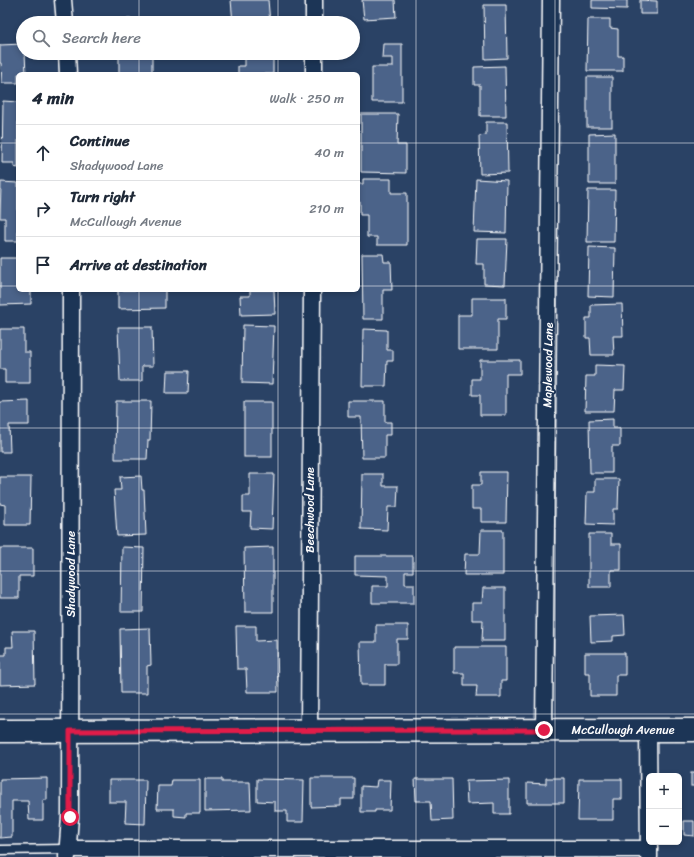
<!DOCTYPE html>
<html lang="en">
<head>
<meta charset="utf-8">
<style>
	:root { --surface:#fff; --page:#f6f6f7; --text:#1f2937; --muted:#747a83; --line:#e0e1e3 }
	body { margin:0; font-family:Sriracha,sans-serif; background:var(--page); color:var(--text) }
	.controls { position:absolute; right:12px; bottom:12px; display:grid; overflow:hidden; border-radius:6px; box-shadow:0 2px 6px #0003 }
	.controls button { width:36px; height:36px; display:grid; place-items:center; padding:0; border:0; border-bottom:1px solid var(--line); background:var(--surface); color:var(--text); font:20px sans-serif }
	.stop { position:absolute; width:12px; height:12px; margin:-9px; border:3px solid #e11d48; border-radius:50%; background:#fff }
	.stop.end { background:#e11d48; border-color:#fff; box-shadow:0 1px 4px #0008 }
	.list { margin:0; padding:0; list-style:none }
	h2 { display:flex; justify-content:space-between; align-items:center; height:52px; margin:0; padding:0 16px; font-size:17px }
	h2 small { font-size:13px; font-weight:400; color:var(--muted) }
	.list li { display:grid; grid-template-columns:26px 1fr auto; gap:12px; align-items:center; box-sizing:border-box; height:56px; padding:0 16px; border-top:1px solid var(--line) }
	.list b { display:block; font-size:15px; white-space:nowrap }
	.list p { margin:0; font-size:13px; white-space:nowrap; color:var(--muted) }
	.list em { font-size:13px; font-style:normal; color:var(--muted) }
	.icon { flex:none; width:22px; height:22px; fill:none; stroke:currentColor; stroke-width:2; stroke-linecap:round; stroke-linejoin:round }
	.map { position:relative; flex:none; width:694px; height:857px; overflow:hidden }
	.search { position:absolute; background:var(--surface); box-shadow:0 2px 6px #0003; left:16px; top:16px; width:344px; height:44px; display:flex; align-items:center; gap:10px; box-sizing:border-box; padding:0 14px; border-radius:22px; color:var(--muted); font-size:15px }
	.panel { position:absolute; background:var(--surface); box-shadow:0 2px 6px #0003; left:16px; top:72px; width:344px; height:220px; border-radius:6px }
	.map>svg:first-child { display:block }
</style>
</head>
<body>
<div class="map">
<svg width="694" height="857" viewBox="0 0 694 857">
	<rect width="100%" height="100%" fill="#2a4265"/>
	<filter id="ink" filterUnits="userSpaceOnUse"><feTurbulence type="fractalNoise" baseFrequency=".025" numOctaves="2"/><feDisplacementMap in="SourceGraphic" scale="8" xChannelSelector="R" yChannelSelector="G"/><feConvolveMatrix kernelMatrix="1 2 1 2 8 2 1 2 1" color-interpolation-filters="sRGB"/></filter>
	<g filter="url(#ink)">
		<g fill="#4c6489" stroke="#fff">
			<polygon points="231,0 268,0 270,23 233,23"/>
			<polygon points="362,0 395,0 396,17 364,19"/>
			<polygon points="592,0 627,0 627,9 592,8"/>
			<polygon points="640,0 657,1 657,14 640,14"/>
			<polygon points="484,5 506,5 507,58 485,59"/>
			<rect x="119" y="19" width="32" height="4"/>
			<polygon points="588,19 610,19 610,28 618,29 618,56 623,56 623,71 587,71"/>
			<polygon points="23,44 23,53 25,53 26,74 18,74 18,83 2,83 1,63 0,63 0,45"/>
			<polygon points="383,44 402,44 402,102 372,102 372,67 393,67 393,58 382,58"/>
			<rect x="119" y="53" width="33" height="21"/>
			<polygon points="245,54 273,54 273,74 238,74 238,66 245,66"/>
			<polygon points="505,66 506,116 480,116 480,85 474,85 474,67"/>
			<rect x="587" y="77" width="25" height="50"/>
			<polygon points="3,101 18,102 18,168 14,167 14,163 2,163"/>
			<polygon points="361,114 398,114 397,145 406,145 406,173 361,172"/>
			<polygon points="486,122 507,122 508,173 480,174 479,136 486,135"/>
			<polygon points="615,133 615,184 589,184 589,134"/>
			<polygon points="363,179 391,179 391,193 407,193 407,245 377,245 377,237 367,237 367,215 360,215 360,202 358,202 358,184 363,184"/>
			<polygon points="476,179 507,181 506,233 474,232"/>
			<polygon points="1,182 18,183 18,241 5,241 5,218 0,218"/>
			<polygon points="588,190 615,190 614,242 587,242"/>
			<polygon points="477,239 507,239 505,285 484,284 484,264 476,264"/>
			<polygon points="589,247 615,248 614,297 588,296"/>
			<polygon points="362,254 383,254 384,262 391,262 392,290 383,290 383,319 363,319"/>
			<polygon points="0,258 18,258 18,290 31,290 31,304 0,305"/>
			<polygon points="118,290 165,290 165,308 118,309"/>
			<polygon points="250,290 274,290 275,314 241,315 240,296 250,296"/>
			<polygon points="472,298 506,298 506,319 498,319 498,349 458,349 458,315 472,315"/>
			<polygon points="622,304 623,336 613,336 614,355 591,355 590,338 586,338 586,318 591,318 591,305"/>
			<polygon points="243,325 274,326 272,384 242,383"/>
			<polygon points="118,327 152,327 153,366 142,366 142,381 120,381"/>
			<polygon points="0,329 24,329 24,352 30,352 30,383 5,383 5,369 0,369"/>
			<polygon points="363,329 387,330 387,350 393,350 393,361 387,361 386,386 362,386"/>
			<polygon points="480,360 520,360 520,374 506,374 506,415 480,415 480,395 472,395 472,379 480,379"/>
			<polygon points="595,365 625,366 624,390 615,390 614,411 585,411 586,376 595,376"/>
			<polygon points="167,371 189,371 188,393 166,393"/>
			<polygon points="29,401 29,425 9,425 10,452 0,452 0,402"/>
			<polygon points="116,401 151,401 150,440 148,440 147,459 115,459"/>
			<polygon points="348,401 385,401 385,422 391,422 391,435 385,435 385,458 362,458 361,417 348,417"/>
			<rect x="244" y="402" width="28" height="55"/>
			<polygon points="613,419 613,428 620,428 620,446 612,446 612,473 590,473 589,420"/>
			<polygon points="481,472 507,472 506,522 481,522 481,509 472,509 472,485 481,485"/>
			<polygon points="250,474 274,474 272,529 250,528 251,512 243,512 243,496 250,496"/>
			<polygon points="362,474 383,474 383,486 398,486 397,507 388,507 387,530 361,529"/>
			<polygon points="141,476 142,490 144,490 146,535 117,536 114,490 121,490 120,477"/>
			<polygon points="0,477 31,477 30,525 5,525 5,505 0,504"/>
			<polygon points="595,479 619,479 618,509 613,509 613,525 586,524 587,492 595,492"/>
			<polygon points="481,530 503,530 503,575 464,575 465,554 480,554"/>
			<polygon points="589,534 611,534 611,544 621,544 621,570 611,570 611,587 589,587"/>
			<polygon points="122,547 144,548 143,612 121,612"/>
			<polygon points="273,547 273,612 245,612 244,548"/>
			<polygon points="0,548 33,548 33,576 19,576 19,598 0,598"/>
			<polygon points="355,556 413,556 413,572 405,572 405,584 414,584 414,603 372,603 372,586 388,586 388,576 355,575"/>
			<polygon points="483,588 505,588 505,641 482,641 483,620 472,620 472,603 482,603"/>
			<polygon points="624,615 625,635 613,636 613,641 591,642 590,616"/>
			<polygon points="376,625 408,625 408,639 397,639 397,664 385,664 385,685 361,685 360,642 376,642"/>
			<polygon points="236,626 256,626 256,641 277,640 278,692 247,692 246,669 237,669"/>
			<polygon points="150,628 151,665 147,666 147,693 121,693 120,629"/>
			<polygon points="12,631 34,631 35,684 0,685 0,655 6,655 6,647 13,647"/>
			<polygon points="454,647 506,647 506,681 501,681 501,697 476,697 477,686 464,686 464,673 454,673"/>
			<polygon points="585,653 625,653 625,675 616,675 616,696 590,696 590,673 585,673"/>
			<rect x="691" y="773" width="3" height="13"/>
			<polygon points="47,778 47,800 43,800 43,820 29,820 28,801 12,801 12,837 0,838 0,779"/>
			<polygon points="311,778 354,778 354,799 341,799 341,806 311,807"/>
			<polygon points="546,778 564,778 564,803 527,803 527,783 546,784"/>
			<polygon points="205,779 222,779 222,782 250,782 251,810 205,811"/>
			<polygon points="257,779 304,780 303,822 287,822 287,811 275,811 275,802 257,801"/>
			<polygon points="415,779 452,779 453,820 432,821 431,801 416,801"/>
			<polygon points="579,779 622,779 622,799 613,799 613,820 578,820"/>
			<polygon points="109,780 146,780 145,824 125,823 126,802 109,802"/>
			<polygon points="172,780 200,780 200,813 186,813 186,817 174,816 174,809 157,809 158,786 171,786"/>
			<polygon points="377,780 391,780 390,810 375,810 375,812 361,812 361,786 376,787"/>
			<polygon points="509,780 509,814 494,814 494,803 467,804 466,781"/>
			<polygon points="684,821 694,821 694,836 684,835"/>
		</g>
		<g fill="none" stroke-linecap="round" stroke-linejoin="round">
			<defs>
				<polyline id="service" points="0,850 67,849"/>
				<g id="minor">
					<polyline points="63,0 65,23"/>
					<polyline points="314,0 314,23"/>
					<polyline points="67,53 68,74"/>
					<polyline points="314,74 314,53"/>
					<polyline points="309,730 312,290"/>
					<polyline points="544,730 551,0"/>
					<polyline points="648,730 649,857"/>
					<polyline points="67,849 649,849"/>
					<polyline points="67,857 70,817 71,290"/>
				</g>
				<polyline id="secondary" points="0,731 694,730"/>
			</defs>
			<use href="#service" stroke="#fff" stroke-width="11"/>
			<use href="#minor" stroke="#fff" stroke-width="19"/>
			<use href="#secondary" stroke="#fff" stroke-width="25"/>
			<use href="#service" stroke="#1d3557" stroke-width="8"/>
			<use href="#minor" stroke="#1d3557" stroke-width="16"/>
			<use href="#secondary" stroke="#1d3557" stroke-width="22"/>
		</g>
	</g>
	<g fill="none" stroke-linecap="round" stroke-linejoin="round" filter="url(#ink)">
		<polyline stroke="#e11d48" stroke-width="5" points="70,817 70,731 544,730"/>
	</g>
	<path fill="none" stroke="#fff" stroke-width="1" stroke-opacity="0.55" d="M139,0V23M278,0V23M416,0V857M555,0V857M139,53V74M278,53V74M0,143H18M358,143H694M0,286H18M358,286H694M139,290V857M278,290V857M0,428H694M0,571H694M0,714H694"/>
	<g text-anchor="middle" stroke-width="4" stroke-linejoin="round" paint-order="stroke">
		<g font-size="12" fill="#fff" stroke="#1d3557">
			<text transform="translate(548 365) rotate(-89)" y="4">Maplewood Lane</text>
			<text transform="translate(310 510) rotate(-90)" y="4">Beechwood Lane</text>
			<text transform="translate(71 574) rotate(-90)" y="4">Shadywood Lane</text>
			<text x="623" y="734">McCullough Avenue</text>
		</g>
	</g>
</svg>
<div class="controls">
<button>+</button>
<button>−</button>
</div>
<div class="stop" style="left:70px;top:817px"></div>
<div class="stop end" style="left:544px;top:730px"></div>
<div class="search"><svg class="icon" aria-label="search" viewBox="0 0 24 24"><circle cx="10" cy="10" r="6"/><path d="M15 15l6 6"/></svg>Search here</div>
<section class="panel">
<h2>4 min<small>Walk · 250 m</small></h2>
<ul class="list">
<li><svg class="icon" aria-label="ahead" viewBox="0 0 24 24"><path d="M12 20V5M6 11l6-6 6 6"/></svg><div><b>Continue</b><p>Shadywood Lane</p></div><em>40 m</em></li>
<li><svg class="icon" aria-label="right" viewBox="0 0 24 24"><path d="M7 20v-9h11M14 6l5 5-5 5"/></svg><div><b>Turn right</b><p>McCullough Avenue</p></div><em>210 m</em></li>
<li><svg class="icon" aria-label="arrive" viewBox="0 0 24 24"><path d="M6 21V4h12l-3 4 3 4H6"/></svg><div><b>Arrive at destination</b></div></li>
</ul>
</section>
</div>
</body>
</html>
